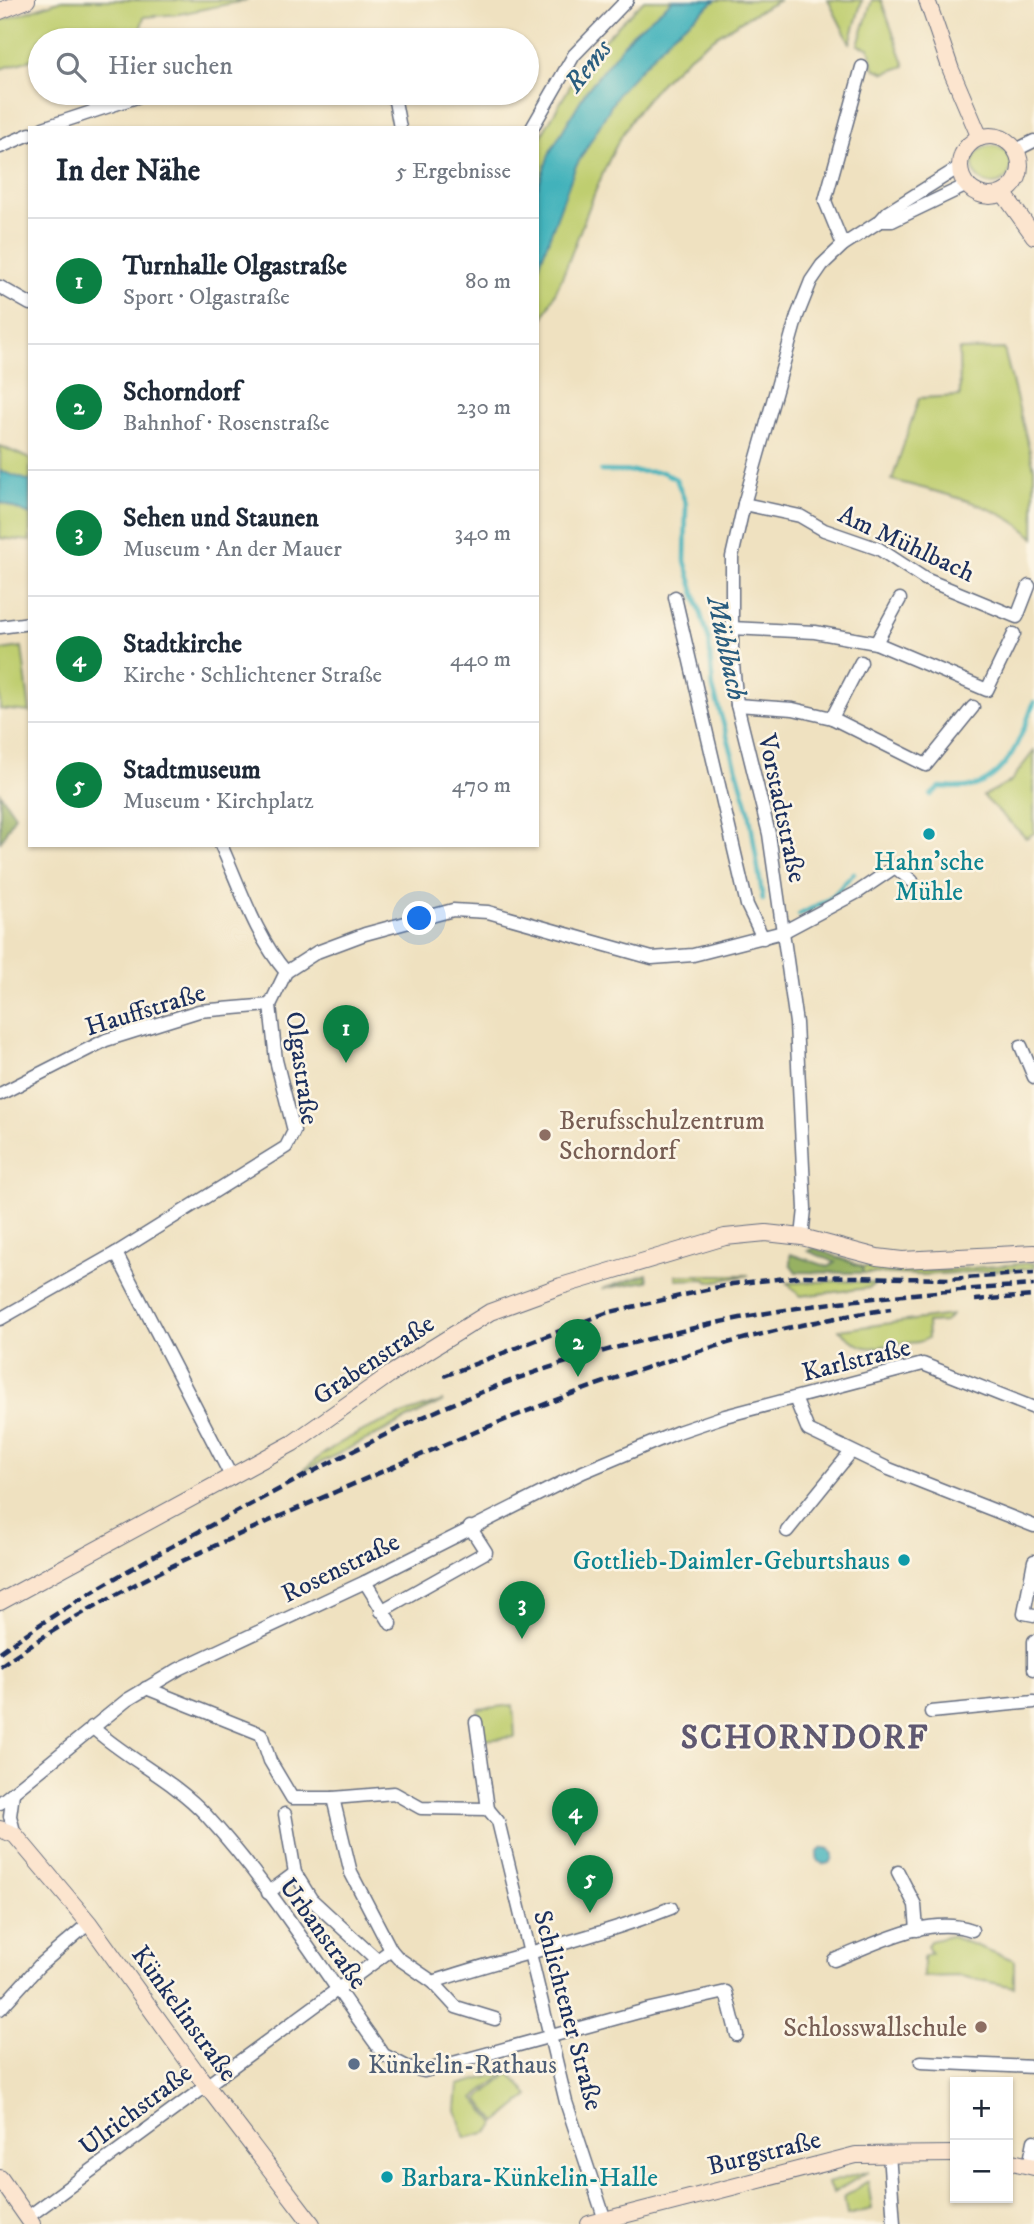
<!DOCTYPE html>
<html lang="de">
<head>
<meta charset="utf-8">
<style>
	:root { --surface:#fff; --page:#f2f2f3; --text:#1f2937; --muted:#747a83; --line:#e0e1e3; --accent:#0b8043 }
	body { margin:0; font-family:"IM FELL DW Pica",serif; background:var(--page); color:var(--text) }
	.controls { position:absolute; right:21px; bottom:21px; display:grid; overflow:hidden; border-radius:0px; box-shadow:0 2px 5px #0004 }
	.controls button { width:63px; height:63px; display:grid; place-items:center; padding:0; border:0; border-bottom:2px solid var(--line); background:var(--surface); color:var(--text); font:35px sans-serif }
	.you { position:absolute; left:420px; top:919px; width:24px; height:24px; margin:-18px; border:5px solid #fff; border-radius:50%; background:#1a73e8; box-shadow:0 0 0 10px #1a73e833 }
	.badge { display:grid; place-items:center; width:46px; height:46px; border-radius:50%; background:var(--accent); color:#fff; font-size:23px; font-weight:700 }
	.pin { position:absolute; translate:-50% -58px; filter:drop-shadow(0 2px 4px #0008) }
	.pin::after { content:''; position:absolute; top:37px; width:24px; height:21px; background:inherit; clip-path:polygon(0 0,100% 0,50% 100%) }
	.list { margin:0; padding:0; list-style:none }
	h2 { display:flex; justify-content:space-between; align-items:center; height:91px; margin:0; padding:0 28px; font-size:30px }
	h2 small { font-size:23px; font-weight:400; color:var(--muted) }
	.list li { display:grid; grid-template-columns:46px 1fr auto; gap:21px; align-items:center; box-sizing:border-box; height:126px; padding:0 28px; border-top:2px solid var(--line) }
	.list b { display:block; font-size:26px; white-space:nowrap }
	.list p { margin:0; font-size:23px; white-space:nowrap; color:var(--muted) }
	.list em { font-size:23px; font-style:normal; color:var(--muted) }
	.icon { flex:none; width:38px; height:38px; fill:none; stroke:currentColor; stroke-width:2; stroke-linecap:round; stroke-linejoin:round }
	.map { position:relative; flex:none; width:1034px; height:2224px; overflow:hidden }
	.search { position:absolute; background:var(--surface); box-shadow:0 2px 5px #0004; left:28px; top:28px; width:511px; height:77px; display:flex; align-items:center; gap:18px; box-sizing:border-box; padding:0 24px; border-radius:38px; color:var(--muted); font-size:26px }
	.panel { position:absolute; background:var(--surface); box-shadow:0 2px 5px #0004; left:28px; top:126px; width:511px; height:721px; border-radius:0px }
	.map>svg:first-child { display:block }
</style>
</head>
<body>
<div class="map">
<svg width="1034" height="2224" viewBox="0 0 1034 2224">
	<rect width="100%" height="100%" fill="#fcf5e5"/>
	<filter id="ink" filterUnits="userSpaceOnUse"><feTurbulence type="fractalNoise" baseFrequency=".0143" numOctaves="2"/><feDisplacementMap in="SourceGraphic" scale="14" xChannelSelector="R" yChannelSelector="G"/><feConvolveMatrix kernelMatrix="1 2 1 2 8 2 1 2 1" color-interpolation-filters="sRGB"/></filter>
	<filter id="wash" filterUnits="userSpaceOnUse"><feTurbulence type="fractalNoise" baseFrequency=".00686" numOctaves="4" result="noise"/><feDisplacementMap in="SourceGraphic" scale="28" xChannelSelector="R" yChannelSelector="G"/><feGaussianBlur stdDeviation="1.57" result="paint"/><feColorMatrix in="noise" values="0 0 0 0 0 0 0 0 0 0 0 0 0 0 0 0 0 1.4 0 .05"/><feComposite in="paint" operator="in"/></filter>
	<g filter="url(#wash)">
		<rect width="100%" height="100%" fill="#efe1c0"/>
		<g fill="#bfce70" stroke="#6d7e67" stroke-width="2">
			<polygon points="62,0 248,0 179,14 144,17 140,30 74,40 40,40 40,57 0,69 0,21"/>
			<path d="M644,0H780C713,33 655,74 618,142C586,202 571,270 537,329V143L573,81L602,42Z"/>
			<polygon points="828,0 862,0 850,43"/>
			<polygon points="872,0 881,0 905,66 885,73 874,68 869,48 858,45"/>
			<circle cx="992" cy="165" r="19"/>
			<path d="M1004,349L1034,468V538C1000,503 938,493 892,480L919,398L960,396L959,350Z"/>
			<polygon points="0,446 30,459 30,541 0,538"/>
			<polygon points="22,647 30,712 0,709 0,650"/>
			<polygon points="1034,751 1034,833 1026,838 983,796 1010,782"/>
			<polygon points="1034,1263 1034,1268 923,1275 863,1273 863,1267 935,1271"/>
			<polygon points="676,1275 749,1275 709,1282 705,1279 676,1280"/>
			<polygon points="843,1281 875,1283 869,1288 800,1296 787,1283"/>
			<path d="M951,1315L945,1322L927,1323L928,1338C919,1344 911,1342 901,1343C869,1347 869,1356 839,1330Z"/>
			<path d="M443,1401L302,1472C338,1436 395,1416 443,1401Z"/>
			<polygon points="513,1705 515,1737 483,1740 478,1709"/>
			<polygon points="950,1936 1014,1960 1014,1987 960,1976 923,1977 923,1957 931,1953 927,1946 930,1941"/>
			<polygon points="508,2072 474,2098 496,2124 489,2132 465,2138 456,2110 458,2085"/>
			<polygon points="510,2073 529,2096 497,2122 478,2099"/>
			<polygon points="869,2171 833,2193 827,2183"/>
			<polygon points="868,2181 872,2209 847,2215 844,2197"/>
		</g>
		<g fill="#97b162" stroke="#597060" stroke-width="2">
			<polygon points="0,793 15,815 0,843"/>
			<polygon points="814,1248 863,1267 863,1273 796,1272 790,1264 790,1254 829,1267 835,1262 808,1251"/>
			<polygon points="647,1274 648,1281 602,1289"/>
		</g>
		<g fill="#43b2bb" stroke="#2f708c" stroke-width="2">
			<polygon points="673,0 716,0 671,36 619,92 575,168 537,271 537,189 550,152 586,91 632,34"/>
			<polygon points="0,471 30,481 30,515 0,502"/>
			<circle cx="825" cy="1856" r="8"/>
		</g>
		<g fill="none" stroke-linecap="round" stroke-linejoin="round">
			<g stroke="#43b2bb" stroke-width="4.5">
				<polyline points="601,471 662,472 676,479 686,504 685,561 709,641 713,688 749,811 763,900"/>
				<path d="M931,795L940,787C951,787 965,789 974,786C1010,775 1022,733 1034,702"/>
				<polyline points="799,915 831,898 854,873"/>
			</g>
		</g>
	</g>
	<g filter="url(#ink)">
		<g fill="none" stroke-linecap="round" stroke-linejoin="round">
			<defs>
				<g id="street">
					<polyline points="387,93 395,101 400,128"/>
					<polyline points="43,128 149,93"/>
					<polyline points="532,128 574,55 627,0"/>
					<polyline points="0,147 30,134"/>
					<polyline points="1016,150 1034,141"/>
					<polyline points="880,221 892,221 967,185"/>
					<polyline points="843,245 825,201 862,67"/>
					<polyline points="0,287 30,304"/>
					<polyline points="744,504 800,516 824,530 879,549 925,579 1017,617 1029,586"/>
					<polyline points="675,597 747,905 763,938"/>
					<polyline points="0,627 30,623"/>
					<polyline points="731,628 815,632 876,643 987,690 1014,634"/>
					<polyline points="876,643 900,599"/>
					<polyline points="737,705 793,709 832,718 926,765 973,707"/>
					<polyline points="832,718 861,662"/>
					<path d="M221,845C240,887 256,937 286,972"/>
					<polyline points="1021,1046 1034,1077"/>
					<polyline points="0,1094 106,1040 199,1011 270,1005"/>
					<polyline points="802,1237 805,1209 796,1023 769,834 737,705 732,654 732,557 744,504 797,316 811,281 822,265 843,245 880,221 888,212 961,166"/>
					<polyline points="116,1253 232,1478"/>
					<polyline points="0,1319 116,1253 286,1147 294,1131 276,1060 270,1005 286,972 317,952 365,934 453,910 488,912 652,958 693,955 783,932 858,892 895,867 912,881"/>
					<polyline points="795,1398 808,1430 889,1469 1034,1526"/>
					<polyline points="787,1531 851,1452"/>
					<polyline points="1034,1561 1024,1613 1034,1615"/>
					<polyline points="365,1582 391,1624"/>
					<polyline points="381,1611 486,1552 470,1527"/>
					<polyline points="1034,1641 1034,1669"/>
					<polyline points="146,1688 261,1734 270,1761 292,1798 333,1798 394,1793 421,1808 488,1809"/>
					<polyline points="931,1712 1034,1702"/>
					<polyline points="476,1722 488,1809"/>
					<path d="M92,1727C127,1759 174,1780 206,1815C273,1888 325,1975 384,2055L407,2067L424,2071L650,2009L726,1992L737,2035"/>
					<polyline points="13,1793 10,1816 15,1835"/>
					<polyline points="333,1798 351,1873 391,1950"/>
					<polyline points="0,1803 127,1700 179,1669 365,1582 583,1472 678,1432 725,1416 923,1364 1034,1408"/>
					<polyline points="488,1809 498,1821 566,2102 605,2220"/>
					<polyline points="285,1814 295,1873 311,1899 377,1960"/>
					<polyline points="898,1872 915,1905 917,1930"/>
					<polyline points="268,1893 295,1873"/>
					<path d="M834,1960C876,1944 927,1915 972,1930"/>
					<polyline points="433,1982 456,2007 495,2019"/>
					<polyline points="0,2009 39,1966 89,1923"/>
					<polyline points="921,2062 1034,2067"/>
					<polyline points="889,2153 894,2224"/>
					<polyline points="1029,2166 1034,2141"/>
					<path d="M28,2217L391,1950L398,1958L433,1982C512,1955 593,1939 671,1908"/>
				</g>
				<g id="secondary">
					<polyline points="927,0 951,70 980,138"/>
					<polyline points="0,11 27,0"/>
					<circle cx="990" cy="166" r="30"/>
					<polyline points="1004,194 1034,236"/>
					<polyline points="0,1602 293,1443 389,1375 490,1312 561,1286 725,1237 766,1233 802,1237 877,1257 902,1260 1034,1253"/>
					<polyline points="0,1829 15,1835 89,1923 196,2072 312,2224"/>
					<polyline points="1008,2161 1034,2167"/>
					<polyline points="0,2178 32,2224"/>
					<polyline points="589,2224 856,2155 955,2154"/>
				</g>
			</defs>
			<use href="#street" stroke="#656d80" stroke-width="15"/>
			<use href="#secondary" stroke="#656d80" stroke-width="18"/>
			<use href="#street" stroke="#fff" stroke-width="12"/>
			<use href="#secondary" stroke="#fce5cf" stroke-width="16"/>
			<g stroke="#1b2f5e" stroke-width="4.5" stroke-dasharray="10 5" stroke-linecap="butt">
				<polyline points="975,1300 1034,1296"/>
				<polyline points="444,1376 606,1313 732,1284 804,1276 951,1279 1034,1273"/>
				<path d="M0,1652C81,1594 167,1548 255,1502C331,1462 407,1421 487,1390C552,1364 622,1345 690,1329C801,1302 920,1292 1034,1285"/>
				<path d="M0,1666C105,1591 224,1541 342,1489C524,1410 693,1337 891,1309"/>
			</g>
		</g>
	</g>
	<g fill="#0f9aa8" stroke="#fcf5e5" stroke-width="2.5">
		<circle cx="929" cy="834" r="7"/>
		<circle cx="904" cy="1560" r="7"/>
		<circle cx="387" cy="2177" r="7"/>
	</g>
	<g fill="#8d6e63" stroke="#fcf5e5" stroke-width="2.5">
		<circle cx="545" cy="1135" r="7"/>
		<circle cx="981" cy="2027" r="7"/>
	</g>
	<circle fill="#5c6f8a" stroke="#fcf5e5" stroke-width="2.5" cx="354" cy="2064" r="7"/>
	<g text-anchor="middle" stroke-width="5" stroke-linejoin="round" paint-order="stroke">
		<g font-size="26" fill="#1b2f5e" stroke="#fcf5e5">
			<text transform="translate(907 543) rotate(25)" y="9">Am Mühlbach</text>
			<text transform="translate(783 808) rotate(78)" y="9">Vorstadtstraße</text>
			<text transform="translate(145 1009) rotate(-17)" y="9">Hauffstraße</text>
			<text transform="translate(303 1068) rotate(82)" y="9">Olgastraße</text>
			<text transform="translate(373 1359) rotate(-34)" y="9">Grabenstraße</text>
			<text transform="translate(856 1359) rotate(-14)" y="9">Karlstraße</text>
			<text transform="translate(340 1567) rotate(-26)" y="9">Rosenstraße</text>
			<text transform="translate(324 1933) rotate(54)" y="9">Urbanstraße</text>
			<text transform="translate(569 2010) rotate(75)" y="9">Schlichtener Straße</text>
			<text transform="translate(185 2013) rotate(54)" y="9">Künkelinstraße</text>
			<text transform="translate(135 2109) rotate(-37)" y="9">Ulrichstraße</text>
			<text transform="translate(764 2152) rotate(-14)" y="9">Burgstraße</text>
		</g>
		<g font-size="26" fill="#0d838f" stroke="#fcf5e5">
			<text x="929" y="870">Hahn'sche<tspan x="929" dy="30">Mühle</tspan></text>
			<text x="890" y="1569" text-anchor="end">Gottlieb-Daimler-Geburtshaus</text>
			<text x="401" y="2186" text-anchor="start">Barbara-Künkelin-Halle</text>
		</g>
		<g font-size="26" fill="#785e54" stroke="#fcf5e5" text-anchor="start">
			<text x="559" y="1129">Berufsschulzentrum<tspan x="559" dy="30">Schorndorf</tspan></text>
			<text x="967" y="2036" text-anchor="end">Schlosswallschule</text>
		</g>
		<g font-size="26" fill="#4e5e75" stroke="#fcf5e5" text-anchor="start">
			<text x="368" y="2073">Künkelin-Rathaus</text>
		</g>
		<g font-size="28" font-style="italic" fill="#295d7f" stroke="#fcf5e5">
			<text transform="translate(587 65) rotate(-52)" y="10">Rems</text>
			<text transform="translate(728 648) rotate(78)" y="10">Mühlbach</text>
		</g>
		<g font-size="33" font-weight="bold" letter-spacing="2" fill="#5f5871" stroke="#fcf5e5">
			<text x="805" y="1748">SCHORNDORF</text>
		</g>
	</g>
</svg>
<div class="controls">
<button>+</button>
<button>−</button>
</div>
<div class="you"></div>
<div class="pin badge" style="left:346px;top:1063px">1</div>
<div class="pin badge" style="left:578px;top:1377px">2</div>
<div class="pin badge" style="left:522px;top:1639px">3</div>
<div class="pin badge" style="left:575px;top:1846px">4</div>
<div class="pin badge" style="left:590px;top:1913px">5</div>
<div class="search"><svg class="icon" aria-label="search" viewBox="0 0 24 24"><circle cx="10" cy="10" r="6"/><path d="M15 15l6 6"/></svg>Hier suchen</div>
<section class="panel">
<h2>In der Nähe<small>5 Ergebnisse</small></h2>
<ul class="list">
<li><span class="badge">1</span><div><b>Turnhalle Olgastraße</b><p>Sport · Olgastraße</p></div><em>80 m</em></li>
<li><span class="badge">2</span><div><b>Schorndorf</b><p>Bahnhof · Rosenstraße</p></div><em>230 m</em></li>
<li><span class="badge">3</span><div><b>Sehen und Staunen</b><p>Museum · An der Mauer</p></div><em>340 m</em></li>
<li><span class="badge">4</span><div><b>Stadtkirche</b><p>Kirche · Schlichtener Straße</p></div><em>440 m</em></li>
<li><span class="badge">5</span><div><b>Stadtmuseum</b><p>Museum · Kirchplatz</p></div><em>470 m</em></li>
</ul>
</section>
</div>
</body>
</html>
